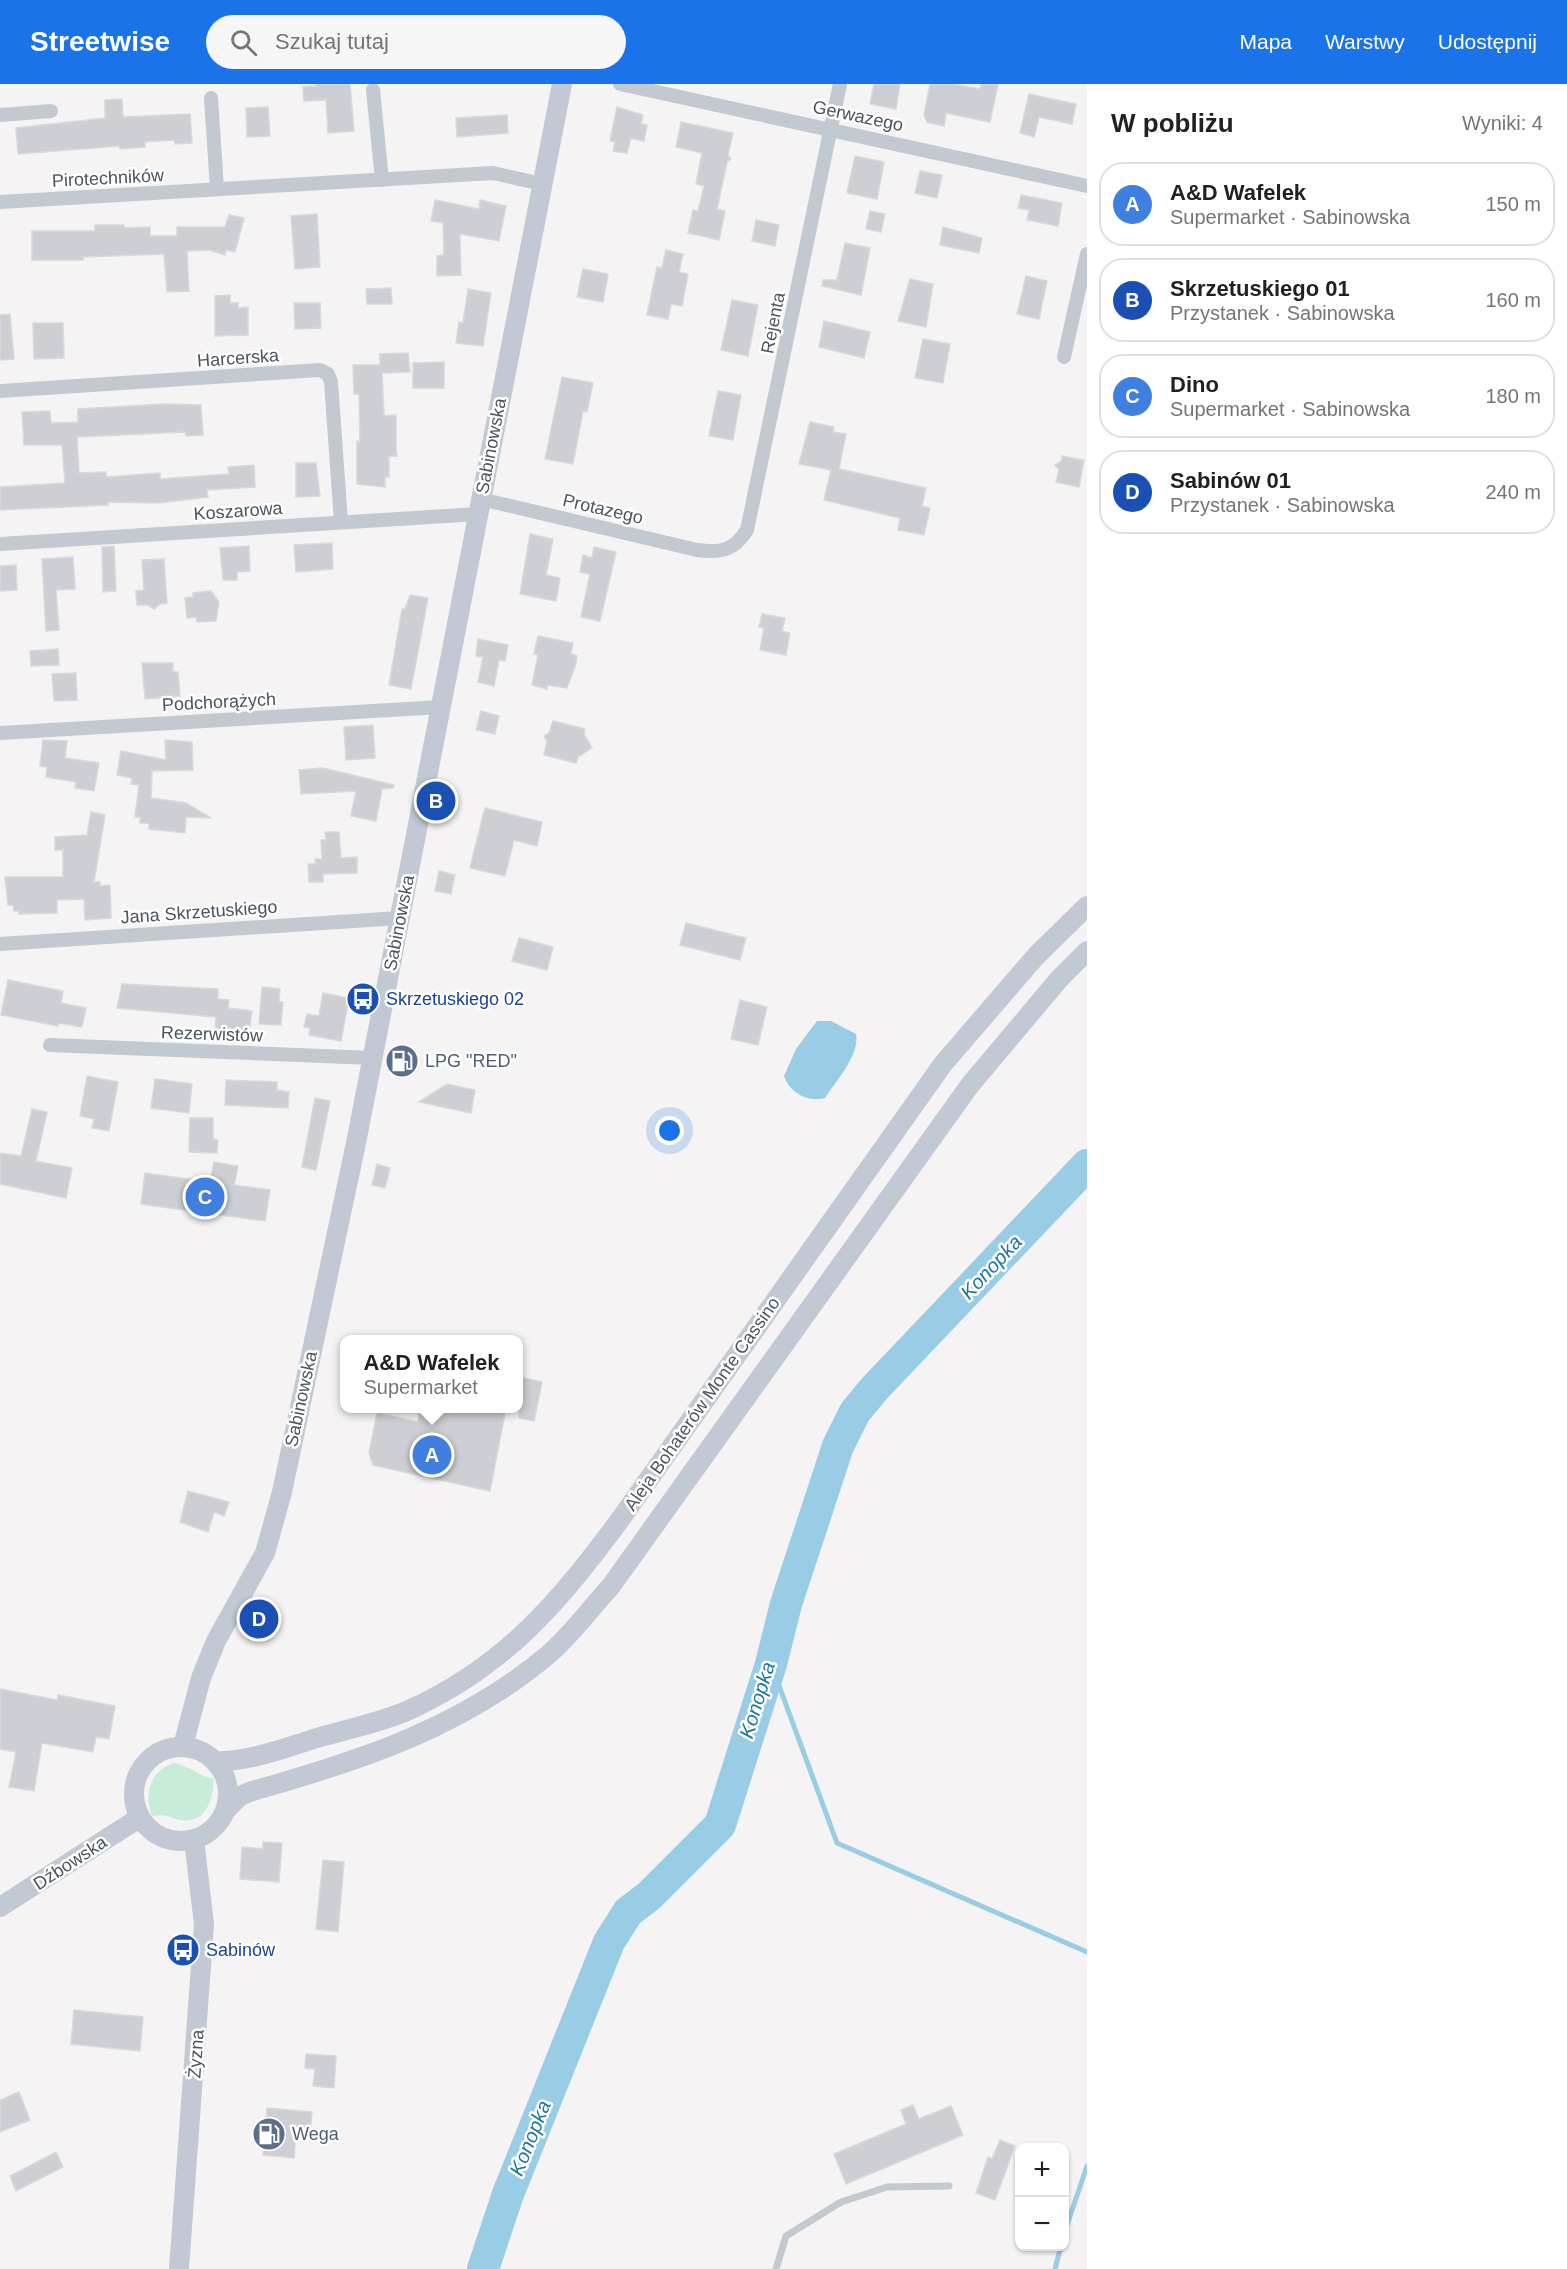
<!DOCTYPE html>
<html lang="pl">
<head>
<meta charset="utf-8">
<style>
	:root { --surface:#fff; --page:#f6f6f6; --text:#202124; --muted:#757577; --line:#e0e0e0; --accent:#1a73e8 }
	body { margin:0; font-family:Helvetica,sans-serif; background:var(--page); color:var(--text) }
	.controls { position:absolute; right:18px; bottom:18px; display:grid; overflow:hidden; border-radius:12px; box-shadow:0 2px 4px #0004 }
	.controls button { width:54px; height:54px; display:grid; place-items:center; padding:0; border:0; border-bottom:2px solid var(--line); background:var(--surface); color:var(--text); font:30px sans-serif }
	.you { position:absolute; left:670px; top:1047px; width:21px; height:21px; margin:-15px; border:4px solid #fff; border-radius:50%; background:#1a73e8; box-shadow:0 0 0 9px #1a73e833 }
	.badge { display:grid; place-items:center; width:39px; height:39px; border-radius:50%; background:var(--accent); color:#fff; font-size:20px; font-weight:700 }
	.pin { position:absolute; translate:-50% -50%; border:3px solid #fff; box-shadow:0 2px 6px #0006 }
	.popup { position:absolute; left:340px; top:1251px; width:183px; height:78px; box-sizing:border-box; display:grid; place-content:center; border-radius:12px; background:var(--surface); filter:drop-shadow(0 2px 4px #0005); font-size:20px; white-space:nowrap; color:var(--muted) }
	.popup b { font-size:22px; color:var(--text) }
	.popup::after { content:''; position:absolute; left:50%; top:100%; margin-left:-12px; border:12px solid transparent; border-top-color:var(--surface) }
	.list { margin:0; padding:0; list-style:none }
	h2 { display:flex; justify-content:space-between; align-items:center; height:78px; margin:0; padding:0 24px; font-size:26px }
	h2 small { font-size:20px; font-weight:400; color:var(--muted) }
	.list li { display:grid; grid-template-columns:39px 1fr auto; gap:18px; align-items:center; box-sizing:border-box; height:84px; margin:0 12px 12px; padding:0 12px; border:2px solid var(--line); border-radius:24px }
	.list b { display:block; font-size:22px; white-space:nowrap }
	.list p { margin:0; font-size:20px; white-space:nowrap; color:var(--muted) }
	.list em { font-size:20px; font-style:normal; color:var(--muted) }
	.icon { flex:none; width:33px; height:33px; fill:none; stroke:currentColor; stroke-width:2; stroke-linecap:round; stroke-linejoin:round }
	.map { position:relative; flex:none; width:1087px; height:2185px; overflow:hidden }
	header { display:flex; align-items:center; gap:36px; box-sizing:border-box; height:84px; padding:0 30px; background:var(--accent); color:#fff }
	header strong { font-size:28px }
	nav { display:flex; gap:33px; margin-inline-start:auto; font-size:21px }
	.search { width:420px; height:54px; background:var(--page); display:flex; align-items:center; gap:15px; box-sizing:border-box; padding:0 21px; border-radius:33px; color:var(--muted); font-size:22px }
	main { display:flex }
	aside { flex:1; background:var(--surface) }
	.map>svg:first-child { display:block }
</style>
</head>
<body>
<header>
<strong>Streetwise</strong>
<div class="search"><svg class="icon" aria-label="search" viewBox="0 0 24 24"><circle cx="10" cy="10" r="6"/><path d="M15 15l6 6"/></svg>Szukaj tutaj</div>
<nav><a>Mapa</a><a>Warstwy</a><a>Udostępnij</a></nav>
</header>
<main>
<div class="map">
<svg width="1087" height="2185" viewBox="0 0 1087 2185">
	<rect width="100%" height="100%" fill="#f5f3f3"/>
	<path fill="#c8ecda" d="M174,1679C189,1682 199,1692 214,1695C213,1715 206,1741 180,1736C169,1733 164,1730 152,1732C144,1710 149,1687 174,1679Z"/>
	<path fill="#99cce5" d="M817,937H831L856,950C860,971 836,997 825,1014C808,1019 789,1008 784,992L796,965Z"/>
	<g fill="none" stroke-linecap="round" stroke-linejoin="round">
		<g stroke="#99cce5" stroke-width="5">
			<polyline points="771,1580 837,1759 1087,1868"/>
			<polyline points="1064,2150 1087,2082"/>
			<polyline points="1055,2185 1061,2162"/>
		</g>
		<polyline stroke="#99cce5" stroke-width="32" points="483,2185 508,2110 609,1858 628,1828 649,1812 720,1741 771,1580 786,1520 838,1362 855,1328 874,1305 1087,1081"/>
	</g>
	<g fill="#cdcfd4" stroke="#d8d9dd" stroke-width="1.5">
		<polygon points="316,0 350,0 354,47 328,49 326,16 304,17 303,3 316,2"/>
		<polygon points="874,0 900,0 896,25 870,20"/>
		<polygon points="930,0 952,0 980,5 981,0 998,0 990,38 946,29 944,42 927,38 924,31"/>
		<polygon points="1029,10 1076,20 1072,40 1039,33 1034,53 1020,49"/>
		<polygon points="122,15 123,33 190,30 192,59 175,60 174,56 145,58 145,63 120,65 119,62 18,70 16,44 105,34 105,16"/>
		<polygon points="268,23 270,52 247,53 246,24"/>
		<polygon points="617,23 643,31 641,40 647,41 644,57 631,54 627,69 613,67 615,58 610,57"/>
		<polygon points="507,31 508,49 457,53 456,34"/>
		<polygon points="681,38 733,49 728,71 731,75 727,78 717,125 725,127 719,156 688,149 693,126 698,127 704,102 696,100 702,69 676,63"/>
		<polygon points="855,72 884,78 877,115 847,109"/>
		<polygon points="920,87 942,91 937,114 915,109"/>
		<polygon points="1021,111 1062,119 1058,142 1027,136 1029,126 1018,124"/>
		<polygon points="435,116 479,125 480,116 506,122 499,157 460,150 461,191 437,192 437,172 444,171 443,139 431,137"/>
		<polygon points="870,127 885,130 881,148 866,145"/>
		<polygon points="317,130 320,183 295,185 291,132"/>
		<polygon points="229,131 244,134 235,168 226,166 225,171 209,166 187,167 189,207 167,208 164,170 83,173 83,176 32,176 32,147 95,147 95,141 124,141 124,144 150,143 150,152 177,152 177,143 225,143"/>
		<polygon points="756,136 779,141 775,162 752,157"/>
		<polygon points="943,143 982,154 979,169 940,161"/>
		<polygon points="845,159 870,164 861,211 822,202 823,196 837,196"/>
		<polygon points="666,166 683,170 679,188 688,190 682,222 671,220 668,235 647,231 657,183 662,184"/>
		<polygon points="583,185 608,190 603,218 577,213"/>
		<polygon points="1026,192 1047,197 1039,235 1017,230"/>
		<polygon points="910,195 933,200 926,243 898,237"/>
		<polygon points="391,204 392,220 367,220 366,205"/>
		<polygon points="468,205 491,209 483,262 456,259 459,238 463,239"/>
		<polygon points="230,211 230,219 238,219 238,224 248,223 248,251 215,252 215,212"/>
		<polygon points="732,216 758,221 748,272 721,266"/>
		<polygon points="294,219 320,219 321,244 295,245"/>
		<polygon points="10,230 14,275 0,276 0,231"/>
		<polygon points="824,237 870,248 864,274 819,263"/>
		<polygon points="33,239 63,239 64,274 34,275"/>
		<polygon points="923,255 950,260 943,299 915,294"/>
		<polygon points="408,269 410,288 382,289 384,332 396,331 396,362 397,372 389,372 389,393 385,393 385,403 357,400 357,357 360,358 359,310 354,310 353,281 380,281 380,270"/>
		<polygon points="444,278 444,304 413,304 413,279"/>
		<polygon points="562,293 593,299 587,328 583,327 573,380 545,375"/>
		<polygon points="718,307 741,311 733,356 709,352"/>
		<polygon points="164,320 201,321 203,351 186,352 185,348 77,353 79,389 106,388 106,393 160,389 160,395 229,390 228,383 254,381 255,403 207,406 208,413 158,419 108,418 108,421 0,426 0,403 65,399 62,361 24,361 22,328 50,327 51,339 78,338 78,325"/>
		<polygon points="810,338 834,343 833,348 846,350 839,385 926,404 922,422 930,424 924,451 898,446 900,434 824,416 831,386 799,380"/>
		<polygon points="1062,372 1084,376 1079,403 1056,398 1059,386 1055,381 1061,377"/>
		<polygon points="296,379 316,379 320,412 296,413"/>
		<polygon points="530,450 553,455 546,491 560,494 556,517 520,510"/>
		<polygon points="332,459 333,485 296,488 294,461"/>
		<polygon points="114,462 116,507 103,508 102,463"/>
		<polygon points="249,462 250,487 237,488 237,496 223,496 220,464"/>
		<polygon points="594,463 616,468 600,537 581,533 590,490 580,488 583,471 592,474"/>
		<polygon points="73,473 75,505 56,506 59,546 46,547 42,475"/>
		<polygon points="164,475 167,519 160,520 154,525 148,521 137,521 136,507 144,506 142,476"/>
		<polygon points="16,481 17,506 0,507 0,482"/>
		<polygon points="211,507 219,518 216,537 197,538 196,533 187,534 185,514 193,513 193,509"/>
		<polygon points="410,511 428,514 411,605 389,601 402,525 405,525"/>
		<polygon points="762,530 785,534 782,547 790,549 786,571 760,566 764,544 759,543"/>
		<polygon points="538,552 573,559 571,570 577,572 575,583 567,604 547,601 547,605 532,601 538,571 534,570"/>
		<polygon points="478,555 508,561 505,577 499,576 494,602 478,598 483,573 476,572"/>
		<polygon points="58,565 59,581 31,582 30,567"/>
		<polygon points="142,579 173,579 173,588 178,588 180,612 145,615"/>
		<polygon points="76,589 77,616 54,617 52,590"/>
		<polygon points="481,627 499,632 495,650 476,646"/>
		<polygon points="553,637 585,645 584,650 592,664 578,673 576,679 544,671 547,657 544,652 549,649"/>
		<polygon points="373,641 375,674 346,676 344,643"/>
		<polygon points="43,656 67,657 65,674 99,679 94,707 75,704 76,698 46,693 47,683 40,682"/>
		<polygon points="165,656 192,658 193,686 152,687 151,714 186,719 211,734 186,733 185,749 149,745 149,739 140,739 140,733 135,733 139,701 131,700 132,694 117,691 121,667 166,676"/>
		<polygon points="323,684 394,701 393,704 382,705 376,737 351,732 356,707 301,710 299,686"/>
		<polygon points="485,724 542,738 537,762 514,756 505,792 470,784"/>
		<polygon points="91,728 105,731 94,798 100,798 100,802 110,801 111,834 85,836 84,815 57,816 57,829 19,830 19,827 14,827 13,821 8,821 5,793 63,793 63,766 55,766 55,753 87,751"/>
		<polygon points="325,748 339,748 341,774 357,773 357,789 323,790 323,798 309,798 308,780 316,780 315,775 322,775 321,756 326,756"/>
		<polygon points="439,787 455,791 451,810 435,807"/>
		<polygon points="686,839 746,854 740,876 680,861"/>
		<polygon points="519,854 553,863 547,886 512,877"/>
		<polygon points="8,896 63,907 61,919 86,924 82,943 59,939 58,942 1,931"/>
		<polygon points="122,900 218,905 218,915 229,916 228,924 252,927 249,950 215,947 216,933 117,924"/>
		<polygon points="262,903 280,905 279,918 283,918 281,941 259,940"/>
		<polygon points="323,909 349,914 341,957 309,951 310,944 304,943 307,930 319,932"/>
		<polygon points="740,916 767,923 758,961 731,955"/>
		<polygon points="87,992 118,998 109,1047 92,1044 94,1035 80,1032"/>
		<polygon points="155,995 192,1000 189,1029 151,1024"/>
		<polygon points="226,996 277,998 277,1006 289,1008 288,1024 225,1021"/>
		<polygon points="447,1000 475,1006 471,1029 419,1018"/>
		<polygon points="315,1014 330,1017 316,1086 302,1083"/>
		<polygon points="32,1025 47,1028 36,1077 72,1084 66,1114 0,1100 0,1069 21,1072"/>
		<polygon points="190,1034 213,1034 213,1055 218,1056 217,1069 189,1068"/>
		<polygon points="214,1078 238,1082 234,1101 270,1106 265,1137 141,1120 145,1089 210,1098"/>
		<polygon points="377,1080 390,1084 385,1104 372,1101"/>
		<polygon points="519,1293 542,1298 534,1337 519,1334"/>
		<polygon points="420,1324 506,1324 490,1407 373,1381 369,1369 377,1329 418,1338"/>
		<polygon points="188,1407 229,1418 224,1432 214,1428 208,1448 180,1438"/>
		<polygon points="0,1605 57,1616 58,1611 115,1622 109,1655 96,1653 93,1668 42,1659 34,1707 9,1703 16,1668 0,1665"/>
		<polygon points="263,1758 282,1759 279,1798 240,1795 242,1763 263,1765"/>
		<polygon points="323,1776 344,1778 338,1848 316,1845"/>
		<polygon points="74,1926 143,1933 140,1967 71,1960"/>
		<polygon points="306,1970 336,1972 334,2004 313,2002 315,1985 305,1984"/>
		<polygon points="19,2008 30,2036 0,2048 0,2016"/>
		<polygon points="913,2021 919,2035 951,2022 963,2051 846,2100 834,2070 906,2040 901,2026"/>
		<polygon points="267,2024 312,2028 310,2049 296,2048 294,2074 263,2071"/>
		<polygon points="1000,2056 1015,2062 995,2116 976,2109 988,2073 992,2075"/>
		<polygon points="56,2068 63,2083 16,2107 10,2092"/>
	</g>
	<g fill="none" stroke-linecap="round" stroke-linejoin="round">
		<polyline stroke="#c2c9d0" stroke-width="7" points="776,2185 786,2152 841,2118 887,2103 949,2102"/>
		<g stroke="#c2c9d0" stroke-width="14">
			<polyline points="620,0 1087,102"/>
			<polyline points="373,6 382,96"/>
			<polyline points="211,14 217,105"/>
			<polyline points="0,31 51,27"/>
			<polyline points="0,118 493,89 542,100"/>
			<polyline points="1064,273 1087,170"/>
			<polyline points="0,307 320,286 328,290 331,298 341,438"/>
			<path d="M481,415L697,466C720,469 734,467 747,446L840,0"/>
			<polyline points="0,460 478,430"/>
			<polyline points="0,649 441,623"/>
			<polyline points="0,860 400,834"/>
			<polyline points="50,961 372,974"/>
		</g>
		<g stroke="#c3c9d4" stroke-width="20">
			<polyline points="183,1662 201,1594 216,1557 265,1469 282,1408 356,1059 562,0"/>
			<circle cx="181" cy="1710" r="47"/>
			<path d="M215,1677C245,1679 288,1663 317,1654C347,1645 380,1639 409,1626C506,1582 560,1517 622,1433L943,980L1036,872L1087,822"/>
			<path d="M226,1726L240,1712L252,1707C360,1677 463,1643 549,1570C572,1550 591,1524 611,1502L970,1001L1060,894L1087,867"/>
			<polyline points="0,1823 139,1734"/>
			<polyline points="179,2185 204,1840 194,1756"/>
		</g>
	</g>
	<defs>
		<symbol id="bus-disc" viewBox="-11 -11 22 22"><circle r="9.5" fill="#1a4fb4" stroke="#fff"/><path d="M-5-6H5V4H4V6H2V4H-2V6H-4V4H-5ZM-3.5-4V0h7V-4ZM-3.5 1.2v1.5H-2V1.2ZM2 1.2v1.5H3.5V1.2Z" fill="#fff"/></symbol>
		<symbol id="fuel-disc" viewBox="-11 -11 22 22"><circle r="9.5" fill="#5c6f8a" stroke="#fff"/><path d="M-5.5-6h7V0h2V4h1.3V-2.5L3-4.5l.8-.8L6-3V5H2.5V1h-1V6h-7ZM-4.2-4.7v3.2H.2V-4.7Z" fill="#fff"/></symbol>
	</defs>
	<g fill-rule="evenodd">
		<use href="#bus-disc" x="344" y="896" width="38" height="38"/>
		<use href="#fuel-disc" x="383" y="958" width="38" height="38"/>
		<use href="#bus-disc" x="164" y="1847" width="38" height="38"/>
		<use href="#fuel-disc" x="250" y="2031" width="38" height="38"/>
	</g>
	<g text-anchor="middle" stroke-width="5" stroke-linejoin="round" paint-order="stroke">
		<g font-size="18" fill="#4c545f" stroke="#fff">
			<text transform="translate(858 32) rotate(12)" y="6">Gerwazego</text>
			<text transform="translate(108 94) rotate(-3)" y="6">Pirotechników</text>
			<text transform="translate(773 239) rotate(-79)" y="6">Rejenta</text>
			<text transform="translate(238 274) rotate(-4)" y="6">Harcerska</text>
			<text transform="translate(491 362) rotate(-79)" y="6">Sabinowska</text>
			<text transform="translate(603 425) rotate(13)" y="6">Protazego</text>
			<text transform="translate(238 427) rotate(-4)" y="6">Koszarowa</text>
			<text transform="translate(219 618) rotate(-3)" y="6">Podchorążych</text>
			<text transform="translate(199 828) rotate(-4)" y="6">Jana Skrzetuskiego</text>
			<text transform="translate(399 839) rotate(-79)" y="6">Sabinowska</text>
			<text transform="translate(212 950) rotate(2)" y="6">Rezerwistów</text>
			<text transform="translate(301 1315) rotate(-78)" y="6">Sabinowska</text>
			<text transform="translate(702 1320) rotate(-55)" y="6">Aleja Bohaterów Monte Cassino</text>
			<text transform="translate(70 1779) rotate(-33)" y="6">Dźbowska</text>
			<text transform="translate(196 1970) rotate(-86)" y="6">Żyzna</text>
		</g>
		<g font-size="18" fill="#164399" stroke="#fff" text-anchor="start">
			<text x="386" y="921">Skrzetuskiego 02</text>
			<text x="206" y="1872">Sabinów</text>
		</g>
		<g font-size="18" fill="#4e5e75" stroke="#fff" text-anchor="start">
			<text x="425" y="983">LPG "RED"</text>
			<text x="292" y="2056">Wega</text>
		</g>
		<g font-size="20" font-style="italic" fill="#1c76a2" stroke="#fff">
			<text transform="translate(991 1183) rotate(-47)" y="7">Konopka</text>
			<text transform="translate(757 1616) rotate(-73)" y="7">Konopka</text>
			<text transform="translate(530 2054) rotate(-68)" y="7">Konopka</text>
		</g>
	</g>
</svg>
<div class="controls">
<button>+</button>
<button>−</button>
</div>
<div class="you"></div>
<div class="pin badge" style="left:432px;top:1371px;background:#3f7fe0">A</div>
<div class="popup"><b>A&amp;D Wafelek</b>Supermarket</div>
<div class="pin badge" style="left:436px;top:717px;background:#1a4fb4">B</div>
<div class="pin badge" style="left:205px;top:1113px;background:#3f7fe0">C</div>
<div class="pin badge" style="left:259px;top:1535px;background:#1a4fb4">D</div>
</div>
<aside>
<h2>W pobliżu<small>Wyniki: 4</small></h2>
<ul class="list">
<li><span class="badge" style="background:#3f7fe0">A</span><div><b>A&amp;D Wafelek</b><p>Supermarket · Sabinowska</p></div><em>150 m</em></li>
<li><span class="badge" style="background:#1a4fb4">B</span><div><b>Skrzetuskiego 01</b><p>Przystanek · Sabinowska</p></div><em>160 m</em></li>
<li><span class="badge" style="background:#3f7fe0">C</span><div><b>Dino</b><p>Supermarket · Sabinowska</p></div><em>180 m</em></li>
<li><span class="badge" style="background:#1a4fb4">D</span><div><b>Sabinów 01</b><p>Przystanek · Sabinowska</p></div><em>240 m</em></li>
</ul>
</aside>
</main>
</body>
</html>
